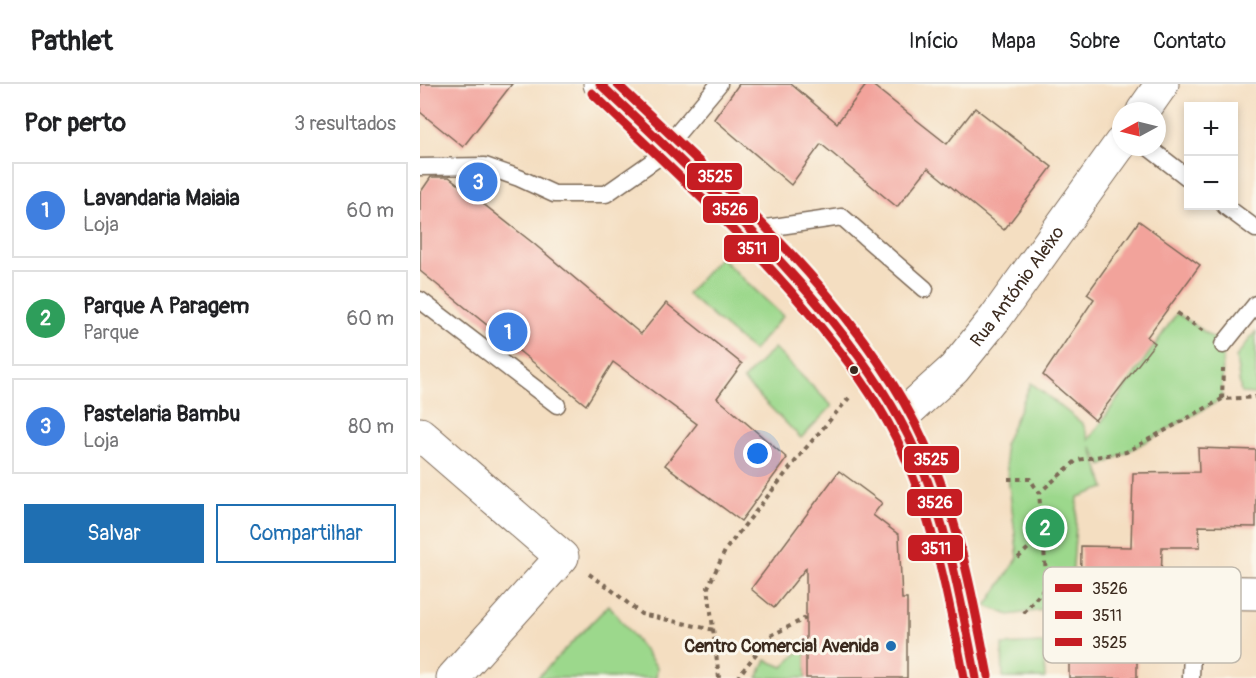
<!DOCTYPE html>
<html lang="pt">
<head>
<meta charset="utf-8">
<style>
	:root { --surface:#fff; --page:#f2f2f2; --text:#202124; --muted:#757577; --line:#e0e0e0; --accent:#1f6fb2 }
	body { margin:0; font-family:Pangolin,sans-serif; background:var(--page); color:var(--text) }
	.controls { position:absolute; right:18px; top:18px; display:grid; overflow:hidden; border-radius:0px; box-shadow:0 3px 9px #0003 }
	.controls button { width:54px; height:54px; display:grid; place-items:center; padding:0; border:0; border-bottom:2px solid var(--line); background:var(--surface); color:var(--text); font:30px sans-serif }
	.compass { position:absolute; left:692px; top:18px; width:54px; height:54px; border-radius:50%; background:var(--surface); box-shadow:0 3px 9px #0003; rotate:263deg }
	.you { position:absolute; left:338px; top:370px; width:21px; height:21px; margin:-15px; border:4px solid #fff; border-radius:50%; background:#1a73e8; box-shadow:0 0 0 9px #1a73e833 }
	.badge { display:grid; place-items:center; width:39px; height:39px; border-radius:50%; background:var(--accent); color:#fff; font-size:20px; font-weight:700 }
	.pin { position:absolute; translate:-50% -50%; border:3px solid #fff; box-shadow:0 2px 6px #0006 }
	.list { margin:0; padding:0; list-style:none }
	h2 { display:flex; justify-content:space-between; align-items:center; height:78px; margin:0; padding:0 24px; font-size:26px }
	h2 small { font-size:20px; font-weight:400; color:var(--muted) }
	.list li { display:grid; grid-template-columns:39px 1fr auto; gap:18px; align-items:center; box-sizing:border-box; height:96px; margin:0 12px 12px; padding:0 12px; border:2px solid var(--line); border-radius:0px }
	.list b { display:block; font-size:22px; white-space:nowrap }
	.list p { margin:0; font-size:20px; white-space:nowrap; color:var(--muted) }
	.list em { font-size:20px; font-style:normal; color:var(--muted) }
	.actions { display:flex; gap:12px; padding:18px 24px }
	.actions a { flex:1; padding:14px 0; border:2px solid var(--accent); border-radius:0px; text-align:center; font-size:21px; color:var(--accent) }
	.actions .main { background:var(--accent); color:#fff }
	.map { position:relative; flex:none; width:836px; height:594px; overflow:hidden }
	header { display:flex; align-items:center; gap:36px; box-sizing:border-box; height:84px; padding:0 30px; background:var(--surface); border-bottom:2px solid var(--line) }
	header strong { font-size:28px }
	nav { display:flex; gap:33px; margin-inline-start:auto; font-size:21px }
	main { display:flex }
	aside { flex:1; background:var(--surface) }
	.map>svg:first-child { display:block }
</style>
</head>
<body>
<header>
<strong>Pathlet</strong>
<nav><a>Início</a><a>Mapa</a><a>Sobre</a><a>Contato</a></nav>
</header>
<main>
<aside>
<h2>Por perto<small>3 resultados</small></h2>
<ul class="list">
<li><span class="badge" style="background:#3f7fe0">1</span><div><b>Lavandaria Maiaia</b><p>Loja</p></div><em>60 m</em></li>
<li><span class="badge" style="background:#2e9e5b">2</span><div><b>Parque A Paragem</b><p>Parque</p></div><em>60 m</em></li>
<li><span class="badge" style="background:#3f7fe0">3</span><div><b>Pastelaria Bambu</b><p>Loja</p></div><em>80 m</em></li>
</ul>
<div class="actions"><a class="main">Salvar</a><a>Compartilhar</a></div>
</aside>
<div class="map">
<svg width="836" height="594" viewBox="0 0 836 594">
	<rect width="100%" height="100%" fill="#fbf7ec"/>
	<filter id="ink" filterUnits="userSpaceOnUse"><feTurbulence type="fractalNoise" baseFrequency=".0167" numOctaves="2"/><feDisplacementMap in="SourceGraphic" scale="12" xChannelSelector="R" yChannelSelector="G"/><feConvolveMatrix kernelMatrix="1 2 1 2 8 2 1 2 1" color-interpolation-filters="sRGB"/></filter>
	<filter id="wash" filterUnits="userSpaceOnUse"><feTurbulence type="fractalNoise" baseFrequency=".008" numOctaves="4" result="noise"/><feDisplacementMap in="SourceGraphic" scale="24" xChannelSelector="R" yChannelSelector="G"/><feGaussianBlur stdDeviation="1.35" result="paint"/><feColorMatrix in="noise" values="0 0 0 0 0 0 0 0 0 0 0 0 0 0 0 0 0 1.4 0 .05"/><feComposite in="paint" operator="in"/></filter>
	<g filter="url(#wash)">
		<rect width="100%" height="100%" fill="#f4dec1"/>
		<g fill="#9cd88c" stroke="#6c8155" stroke-width="1.5">
			<polygon points="300,173 363,232 333,267 267,210"/>
			<polygon points="757,229 803,261 802,315 682,382 671,362 685,404 658,413 650,522 589,531 566,522 598,474 584,361 611,299 663,340 669,356"/>
			<polygon points="836,247 836,310 821,309 816,273"/>
			<polygon points="354,264 412,322 381,354 323,296"/>
			<polygon points="189,521 237,583 236,594 117,594"/>
			<polygon points="623,559 625,594 583,594 582,561"/>
			<polygon points="386,561 386,594 337,594 346,576 363,583"/>
		</g>
		<g id="blocks">
			<g fill="#f2a39b">
				<polygon points="0,0 92,0 43,63 0,28"/>
				<polygon points="319,0 371,0 417,39 447,0 451,0 527,60 555,24 632,83 584,146 508,84 477,123 401,60 371,101 294,35"/>
				<polygon points="11,93 29,93 113,159 221,250 246,219 322,280 297,314 367,374 321,437 245,381 277,340 193,278 166,321 0,187 0,109"/>
				<polygon points="719,137 780,181 727,253 735,259 675,336 623,291 674,215 667,210"/>
				<polygon points="778,364 836,366 836,443 779,442 780,463 742,463 740,549 717,549 717,594 649,594 649,549 660,549 661,462 711,463 713,389 779,388"/>
				<polygon points="419,387 462,419 453,431 479,451 482,515 487,515 487,594 386,594 386,484 354,524 331,505"/>
			</g>
		</g>
	</g>
	<g filter="url(#ink)">
		<use href="#blocks" fill-opacity="0" stroke="#7c6957" stroke-width="1.5"/>
		<g fill="none" stroke-linecap="round" stroke-linejoin="round">
			<defs>
				<g id="lane">
					<polyline points="728,63 768,94"/>
					<polyline points="0,83 65,82 99,94 134,110 186,110 236,75 299,0"/>
					<polyline points="805,122 836,145"/>
					<polyline points="332,146 422,133 505,205"/>
					<polyline points="0,216 137,321"/>
					<polyline points="803,261 836,220"/>
					<polyline points="771,594 772,566"/>
				</g>
				<g id="street">
					<polyline points="723,27 742,0"/>
					<path id="s1" d="M480,334L534,285L576,233L701,59"/>
					<polyline points="0,350 142,473 33,594"/>
					<polyline points="763,508 836,509"/>
				</g>
				<path id="secondary" d="M180,0C265,82 354,161 426,255C445,280 464,306 479,334C523,414 539,505 556,594"/>
			</defs>
			<use href="#lane" stroke="#7c6957" stroke-width="19"/>
			<use href="#street" stroke="#7c6957" stroke-width="35"/>
			<use href="#secondary" stroke="#7c6957" stroke-width="35"/>
			<g stroke="#7c6957" stroke-width="4" stroke-dasharray="4.5 4.5" stroke-linecap="butt">
				<polyline points="757,229 785,248"/>
				<polyline points="802,315 803,285"/>
				<polyline points="588,395 610,395 619,409"/>
				<polyline points="598,474 623,450"/>
				<polyline points="169,490 188,503 221,530 294,546"/>
				<polyline points="604,529 623,506 626,489 619,409 657,376 706,368 802,315 836,313"/>
				<polyline points="299,594 288,503 306,465 385,365 429,314"/>
				<polyline points="317,594 350,552 386,534"/>
			</g>
			<use href="#lane" stroke="#fff" stroke-width="16"/>
			<use href="#street" stroke="#fff" stroke-width="33"/>
			<use href="#secondary" stroke="#fff" stroke-width="33"/>
			<defs>
				<path id="bus-1" d="M180,0C260,76 342,151 412,237C444,277 474,319 495,366C527,439 541,517 556,594"/>
				<path id="bus-2" d="M172,9C251,85 334,159 403,246C434,284 464,325 484,371C515,442 529,518 544,594"/>
				<path id="bus-3" d="M197,0C305,103 444,223 505,360C538,433 553,513 568,592"/>
			</defs>
			<use href="#bus-1" stroke="#fbf7ec" stroke-width="14"/>
			<use href="#bus-2" stroke="#fbf7ec" stroke-width="14"/>
			<use href="#bus-3" stroke="#fbf7ec" stroke-width="14"/>
			<use href="#bus-1" stroke="#c61d23" stroke-width="9"/>
			<use href="#bus-2" stroke="#c61d23" stroke-width="9"/>
			<use href="#bus-3" stroke="#c61d23" stroke-width="9"/>
		</g>
	</g>
	<circle fill="#3b2a1e" stroke="#fbf7ec" stroke-width="2" cx="434" cy="286" r="5"/>
	<circle fill="#1f6fb2" stroke="#fbf7ec" stroke-width="2" cx="471" cy="562" r="6"/>
	<g text-anchor="middle" stroke-width="6" stroke-linejoin="round" paint-order="stroke">
		<g font-size="18" fill="#3b2a1e" stroke="#fbf7ec">
			<text dy="6" stroke="none"><textPath href="#s1" startOffset="177">Rua António Aleixo</textPath></text>
		</g>
		<g font-size="18" font-weight="bold" fill="#3b2a1e" stroke="#fbf7ec" text-anchor="end">
			<text x="459" y="568">Centro Comercial Avenida</text>
		</g>
	</g>
	<rect x="623" y="483" width="198" height="96" rx="9" fill="#fbf7ec" stroke="#c1baae" stroke-width="1.5"/>
	<rect x="635" y="500" width="27" height="8" fill="#c61d23"/>
	<rect x="635" y="527" width="27" height="8" fill="#c61d23"/>
	<rect x="635" y="554" width="27" height="8" fill="#c61d23"/>
	<g font-size="16" fill="#3b2a1e">
		<text x="672" y="510">3526</text>
		<text x="672" y="537">3511</text>
		<text x="672" y="564">3525</text>
	</g>
	<g stroke="#fbf7ec" stroke-width="2">
		<rect x="266" y="78" width="57" height="29" rx="6" fill="#c61d23"/>
		<rect x="282" y="111" width="57" height="29" rx="6" fill="#c61d23"/>
		<rect x="303" y="150" width="57" height="29" rx="6" fill="#c61d23"/>
		<rect x="483" y="361" width="57" height="29" rx="6" fill="#c61d23"/>
		<rect x="486" y="404" width="57" height="29" rx="6" fill="#c61d23"/>
		<rect x="487" y="450" width="57" height="28" rx="6" fill="#c61d23"/>
	</g>
	<g font-size="16" text-anchor="middle" font-weight="bold" fill="#fff">
		<text x="295" y="98">3525</text>
		<text x="310" y="131">3526</text>
		<text x="332" y="170">3511</text>
		<text x="511" y="381">3525</text>
		<text x="515" y="424">3526</text>
		<text x="516" y="470">3511</text>
	</g>
</svg>
<div class="controls">
<button>+</button>
<button>−</button>
</div>
<svg class="compass" viewBox="-18 -18 36 36"><path d="M0-13l5 13h-10z" fill="#e53935"/><path d="M0 13l5-13h-10z" fill="#757577"/></svg>
<div class="you"></div>
<div class="pin badge" style="left:88px;top:248px;background:#3f7fe0">1</div>
<div class="pin badge" style="left:625px;top:444px;background:#2e9e5b">2</div>
<div class="pin badge" style="left:58px;top:98px;background:#3f7fe0">3</div>
</div>
</main>
</body>
</html>
